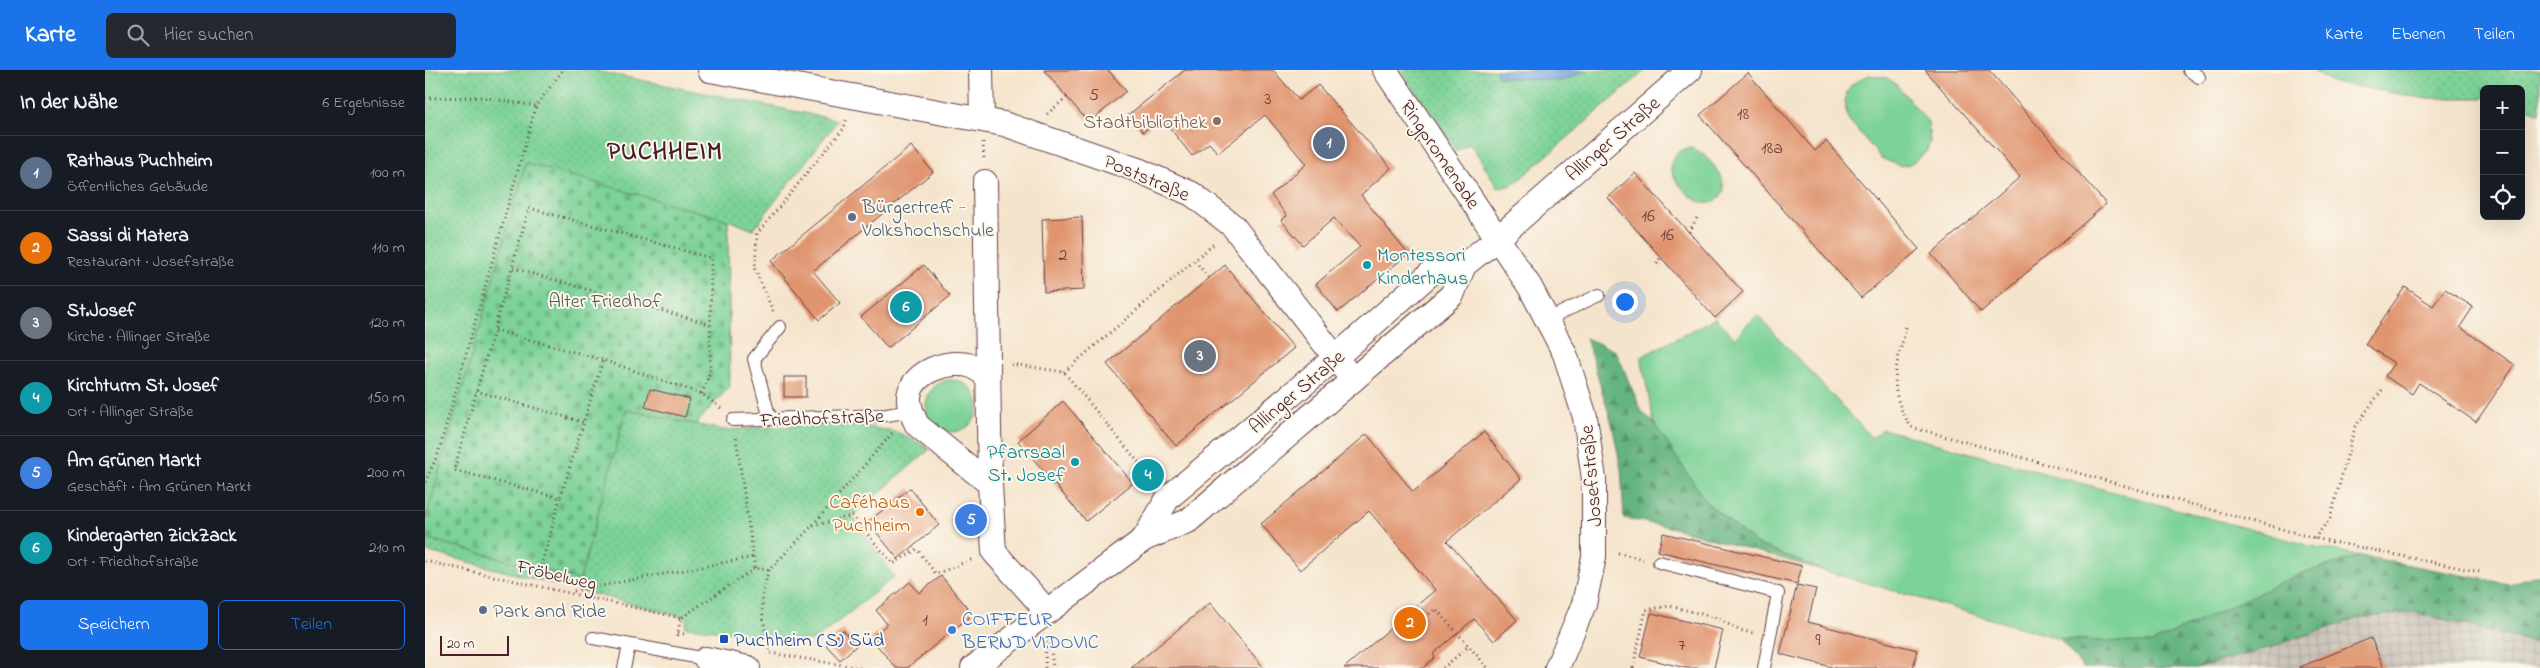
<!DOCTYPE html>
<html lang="de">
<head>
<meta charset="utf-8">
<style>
	:root { --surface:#171b24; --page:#242831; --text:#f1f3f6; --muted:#9ea1a6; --line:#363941; --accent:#1a73e8 }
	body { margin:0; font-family:"Indie Flower",sans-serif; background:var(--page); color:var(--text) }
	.controls { position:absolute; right:15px; top:15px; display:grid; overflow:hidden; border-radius:8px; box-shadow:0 5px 20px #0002 }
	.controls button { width:45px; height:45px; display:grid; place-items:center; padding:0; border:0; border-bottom:1px solid var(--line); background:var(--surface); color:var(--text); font:25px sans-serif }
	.scale { position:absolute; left:15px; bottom:12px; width:69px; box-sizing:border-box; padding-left:5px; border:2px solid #4a1f2b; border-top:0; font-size:14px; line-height:18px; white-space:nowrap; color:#4a1f2b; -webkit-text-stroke:4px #fbf7ec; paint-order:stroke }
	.you { position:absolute; left:1199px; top:231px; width:18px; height:18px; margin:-12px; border:4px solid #fff; border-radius:50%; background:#1a73e8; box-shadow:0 0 0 8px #1a73e833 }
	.badge { display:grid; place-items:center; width:32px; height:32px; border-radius:50%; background:var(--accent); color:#fff; font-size:16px; font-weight:700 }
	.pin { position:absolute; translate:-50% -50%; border:2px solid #fff; box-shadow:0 1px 5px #0006 }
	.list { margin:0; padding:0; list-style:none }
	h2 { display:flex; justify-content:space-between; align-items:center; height:65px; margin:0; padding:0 20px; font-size:21px }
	h2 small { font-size:16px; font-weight:400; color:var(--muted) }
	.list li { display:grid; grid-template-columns:32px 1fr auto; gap:15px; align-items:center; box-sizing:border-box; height:75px; padding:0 20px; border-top:1px solid var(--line) }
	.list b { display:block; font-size:19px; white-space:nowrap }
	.list p { margin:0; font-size:16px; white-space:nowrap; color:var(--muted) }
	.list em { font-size:16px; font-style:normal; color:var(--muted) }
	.actions { display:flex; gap:10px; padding:15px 20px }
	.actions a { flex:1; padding:11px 0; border:1px solid var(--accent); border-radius:8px; text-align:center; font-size:18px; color:var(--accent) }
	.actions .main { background:var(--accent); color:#fff }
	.icon { flex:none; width:28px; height:28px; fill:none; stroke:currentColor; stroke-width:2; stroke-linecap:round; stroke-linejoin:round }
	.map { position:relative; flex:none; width:2115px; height:598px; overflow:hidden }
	header { display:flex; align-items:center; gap:30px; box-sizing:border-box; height:70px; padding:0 25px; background:var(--accent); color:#fff }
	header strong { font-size:24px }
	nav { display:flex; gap:28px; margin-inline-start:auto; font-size:18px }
	.search { width:350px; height:45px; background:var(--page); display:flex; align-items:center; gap:12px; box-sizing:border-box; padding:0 18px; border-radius:8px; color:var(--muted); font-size:19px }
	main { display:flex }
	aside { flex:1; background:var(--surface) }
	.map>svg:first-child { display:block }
</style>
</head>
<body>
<header>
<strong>Karte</strong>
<div class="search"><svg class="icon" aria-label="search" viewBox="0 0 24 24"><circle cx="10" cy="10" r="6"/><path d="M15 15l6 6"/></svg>Hier suchen</div>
<nav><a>Karte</a><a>Ebenen</a><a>Teilen</a></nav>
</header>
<main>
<aside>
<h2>In der Nähe<small>6 Ergebnisse</small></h2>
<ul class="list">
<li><span class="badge" style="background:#5c6f8a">1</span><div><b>Rathaus Puchheim</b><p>Öffentliches Gebäude</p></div><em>100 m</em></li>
<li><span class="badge" style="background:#e8710a">2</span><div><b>Sassi di Matera</b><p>Restaurant · Josefstraße</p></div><em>110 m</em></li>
<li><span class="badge" style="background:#6b7280">3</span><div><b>St.Josef</b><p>Kirche · Allinger Straße</p></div><em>120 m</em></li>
<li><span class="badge" style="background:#0f9aa8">4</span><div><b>Kirchturm St. Josef</b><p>Ort · Allinger Straße</p></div><em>150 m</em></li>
<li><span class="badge" style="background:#3f7fe0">5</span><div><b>Am Grünen Markt</b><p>Geschäft · Am Grünen Markt</p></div><em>200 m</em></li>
<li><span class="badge" style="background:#0f9aa8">6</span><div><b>Kindergarten ZickZack</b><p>Ort · Friedhofstraße</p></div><em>210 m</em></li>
</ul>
<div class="actions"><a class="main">Speichern</a><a>Teilen</a></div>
</aside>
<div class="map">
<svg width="2115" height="598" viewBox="0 0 2115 598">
	<defs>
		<pattern id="industrial-grid" width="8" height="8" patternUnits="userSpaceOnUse" patternTransform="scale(1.25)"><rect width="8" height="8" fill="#cac3b8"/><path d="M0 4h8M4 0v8" fill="none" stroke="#afa79e"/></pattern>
		<pattern id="forest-firs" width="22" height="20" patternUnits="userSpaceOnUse" patternTransform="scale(1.25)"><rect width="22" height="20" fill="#64b480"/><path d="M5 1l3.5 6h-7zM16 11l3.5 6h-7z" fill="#549269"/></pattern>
		<pattern id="cemetery-stones" width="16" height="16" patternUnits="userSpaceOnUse" patternTransform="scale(1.25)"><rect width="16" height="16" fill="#7bd297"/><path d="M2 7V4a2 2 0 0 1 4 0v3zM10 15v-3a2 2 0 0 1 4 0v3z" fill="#6cb482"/></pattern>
		<pattern id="park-dots" width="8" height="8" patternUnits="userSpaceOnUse" patternTransform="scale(1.25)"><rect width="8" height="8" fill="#7bd297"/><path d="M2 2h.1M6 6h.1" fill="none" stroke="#6cb482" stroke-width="1.8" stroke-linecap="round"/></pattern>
	</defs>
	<rect width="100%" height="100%" fill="#fbf7ec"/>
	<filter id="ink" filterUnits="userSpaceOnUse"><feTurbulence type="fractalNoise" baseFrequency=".02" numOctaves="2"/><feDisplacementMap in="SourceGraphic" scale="10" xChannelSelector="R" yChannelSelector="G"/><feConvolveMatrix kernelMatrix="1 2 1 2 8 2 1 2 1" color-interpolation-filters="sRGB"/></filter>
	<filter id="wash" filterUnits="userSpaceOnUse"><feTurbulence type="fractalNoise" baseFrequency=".0096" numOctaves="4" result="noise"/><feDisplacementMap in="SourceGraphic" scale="20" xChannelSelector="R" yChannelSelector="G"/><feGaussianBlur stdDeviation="1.12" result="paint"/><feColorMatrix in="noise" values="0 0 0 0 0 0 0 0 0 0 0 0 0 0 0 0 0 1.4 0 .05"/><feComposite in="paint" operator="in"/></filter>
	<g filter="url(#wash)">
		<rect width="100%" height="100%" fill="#f5e4cc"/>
		<polygon fill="url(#industrial-grid)" points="1989,542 2115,574 2115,598 1771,598 1830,582 1934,548"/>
		<g fill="#7bd297" stroke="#627861">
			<polygon points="1444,5 1462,8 1470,13 1503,52 1505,72 1501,82 1485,94 1475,96 1456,88 1423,49 1419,31 1422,22 1427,14"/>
			<path d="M1267,78C1281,83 1299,105 1299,120C1284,151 1254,120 1246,100C1246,86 1253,79 1267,78Z"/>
			<polygon points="1332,245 1447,368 1458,359 1882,475 1937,486 1877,503 1727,573 1635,569 1400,501 1331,474 1282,433 1237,368 1229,353 1216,287 1290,248 1309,268"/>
			<circle cx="527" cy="336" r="26"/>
		</g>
		<g fill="url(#forest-firs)" stroke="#576a56">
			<polygon points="1161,268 1191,281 1217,342 1229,353 1282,433 1331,474 1400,501 1249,458 1199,448 1196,399 1187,354"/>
			<polygon points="1937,486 2084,514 2115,504 2115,574 1989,542 1934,548 1830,582 1771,598 1658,598 1635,569 1727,573 1877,503"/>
		</g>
		<polygon fill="url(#cemetery-stones)" stroke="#627861" points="101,92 303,150 305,316 271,354 201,340 155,511 0,468 0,452"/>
		<g fill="url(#park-dots)" stroke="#627861">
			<polygon points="0,0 166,0 413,50 328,160 303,150 101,93 0,452"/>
			<polygon points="976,0 1221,0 1088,115 1073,118 1045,73 1031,81"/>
			<polygon points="1888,0 2115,0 2115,43 2096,35 2096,19 2059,19 2059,28 1996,28 1907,12"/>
			<polygon points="201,340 298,360 425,353 474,363 505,379 427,446 469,507 389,571 260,557 262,548 0,481 0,468 155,510"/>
		</g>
		<polygon fill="#73a6df" stroke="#5e6285" points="1071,0 1163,0 1137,11 1073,7"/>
		<g id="blocks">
			<g fill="#e0956f">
				<polygon points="619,0 683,0 701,21 664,53"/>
				<polygon points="760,0 848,0 874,30 893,15 966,98 936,125 983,184 913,242 891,214 935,177 909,148 878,175 856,150 862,146 846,125 881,94 840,45 793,83 784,73 767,86 736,47 718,62 703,45"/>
				<polygon points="1500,0 1564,0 1681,134 1556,242 1506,184 1595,107"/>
				<polygon points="1323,3 1390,81 1401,71 1494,179 1436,228 1275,45"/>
				<polygon points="486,76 508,102 388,201 415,233 394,250 346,191"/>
				<polygon points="1210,103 1318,222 1290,248 1183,128"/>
				<polygon points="657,147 659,220 619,222 617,149"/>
				<polygon points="499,195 525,226 463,278 436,247"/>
				<polygon points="800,195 869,278 751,376 682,294"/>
				<polygon points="1980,217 2008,236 2020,219 2048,237 2035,257 2090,295 2051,352 1994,313 1987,324 1960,306 1969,293 1940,274"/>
				<rect x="359" y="307" width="22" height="20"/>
				<polygon points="225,319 265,329 260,347 220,337"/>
				<polygon points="638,331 708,413 661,451 593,371"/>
				<polygon points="1059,362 1096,409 1022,471 1092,550 1069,571 1049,549 1008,584 1010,587 998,598 919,598 1010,520 944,441 875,500 836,454 942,364 988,422"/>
				<polygon points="485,418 514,455 473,489 443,452"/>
				<polygon points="1238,463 1377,496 1372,514 1233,481"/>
				<polygon points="516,506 548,544 482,598 471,598 446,568 462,554 451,540 485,512 494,523"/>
				<polygon points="1372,515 1391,519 1383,552 1492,580 1488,598 1411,598 1355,584"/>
				<polygon points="785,533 839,598 706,598"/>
				<polygon points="1226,543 1298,560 1289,598 1261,598 1215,587"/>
				<polygon points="418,560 431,576 415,590 401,575"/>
				<polygon points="1946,568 1959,598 1875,598 1875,597"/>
			</g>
		</g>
	</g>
	<g filter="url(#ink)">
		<use href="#blocks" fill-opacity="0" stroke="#643d43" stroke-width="1"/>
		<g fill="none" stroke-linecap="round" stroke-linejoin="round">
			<defs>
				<g id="service">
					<polyline points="1764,0 1774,7"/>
					<polyline points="1123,249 1174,225"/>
					<polyline points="345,349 329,289 355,257"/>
					<polyline points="308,350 462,345 485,341"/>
					<polyline points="1234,492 1353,523 1339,598"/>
					<polyline points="168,568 281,589"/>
					<polyline points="199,598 204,576"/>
				</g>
				<g id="minor">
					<polyline points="285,0 579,54 713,100 767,124 808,156 928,310"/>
					<polyline points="556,0 557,48"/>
					<polyline points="960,0 1105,217 1140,284 1160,347 1169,409 1169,487 1159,534 1132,598"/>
					<polyline points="560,112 565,414 569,482 622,541"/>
					<path d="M563,307C558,304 553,298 547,296C526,289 488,300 484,326C483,336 488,346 492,355L565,414"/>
					<polyline points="719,469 743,428 910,288 1008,201 1039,195 1073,168 1265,0"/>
					<polyline points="281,589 323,598"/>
					<polyline points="548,598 719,469 763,451 1027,225 1039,195"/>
				</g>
			</defs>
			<use href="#service" stroke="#643d43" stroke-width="14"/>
			<use href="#minor" stroke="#643d43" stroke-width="26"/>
			<g stroke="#643d43" stroke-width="3" stroke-dasharray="1 4" stroke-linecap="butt">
				<polyline points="0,28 56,27 111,36"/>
				<polyline points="622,44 642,27"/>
				<polyline points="558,72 559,91"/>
				<polyline points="1264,162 1273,146"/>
				<polyline points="770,191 784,208"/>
				<polyline points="1232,194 1235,188"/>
				<polyline points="88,198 284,254"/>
				<polyline points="348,241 330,199 332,164 419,58 422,48"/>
				<path d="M1481,257C1471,299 1461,318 1486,357L1889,468L2055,502"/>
				<polyline points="70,260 178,290"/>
				<polyline points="586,294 639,302 719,399"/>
				<polyline points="639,302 791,172"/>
				<polyline points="51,321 158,352"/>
				<polyline points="277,324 285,302 286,188 104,138 29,400 135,428 178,290 277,324 297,339"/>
				<polyline points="311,368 330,498"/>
				<polyline points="0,412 13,384 111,36 138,0"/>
				<polyline points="388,456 427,446 468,494 492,479 511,504 548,489"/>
				<polyline points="1889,468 1905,449 1930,357 1957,320"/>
				<polyline points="1193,483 1218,489"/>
				<polyline points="0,491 256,548"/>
				<polyline points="116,496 135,428"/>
				<path d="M344,500C332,535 338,548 345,583L435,598"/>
				<polyline points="149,521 328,487"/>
				<polyline points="1004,544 1011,539 1063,598"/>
				<polyline points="253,563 260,564"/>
				<polyline points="252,566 256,548 330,498 344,500 387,456 468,362"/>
				<polyline points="625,569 628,598"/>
				<polyline points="620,598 621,571"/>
				<polyline points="1018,598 1044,576"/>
				<polyline points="1208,598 1221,540 1245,536 1292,548 1314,560 1328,563"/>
			</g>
			<use href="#service" stroke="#fff" stroke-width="12"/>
			<use href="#minor" stroke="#fff" stroke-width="24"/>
		</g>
	</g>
	<circle fill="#8d6e63" stroke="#fbf7ec" stroke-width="2" cx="792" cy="51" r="5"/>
	<g fill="#5c6f8a" stroke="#fbf7ec" stroke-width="2">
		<circle cx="427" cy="147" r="5"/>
		<circle cx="58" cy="540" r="5"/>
	</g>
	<g fill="#0f9aa8" stroke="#fbf7ec" stroke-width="2">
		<circle cx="942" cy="195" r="5"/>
		<circle cx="650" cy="392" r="5"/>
	</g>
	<circle fill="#e8710a" stroke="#fbf7ec" stroke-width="2" cx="495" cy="442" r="5"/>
	<circle fill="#3f7fe0" stroke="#fbf7ec" stroke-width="2" cx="527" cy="560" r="5"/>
	<rect fill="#1a4fb4" stroke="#fbf7ec" stroke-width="2" x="294" y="564" width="10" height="10" rx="2.5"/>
	<g text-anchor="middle" stroke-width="4" stroke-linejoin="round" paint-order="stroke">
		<g font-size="18" fill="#703c3c">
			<text x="669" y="30">5</text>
			<text x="843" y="34">3</text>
			<text x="1318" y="49">18</text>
			<text x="1347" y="83">18a</text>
			<text x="1223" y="151">16</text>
			<text x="1242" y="170">16</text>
			<text x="638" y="190">2</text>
			<text x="500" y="555">1</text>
			<text x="1393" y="575">9</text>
			<text x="1257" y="580">7</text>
		</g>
		<g font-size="20" fill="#785e54" stroke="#fbf7ec" text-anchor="end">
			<text x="782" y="58">Stadtbibliothek</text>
		</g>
		<g font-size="20" fill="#4a1f2b" stroke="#fbf7ec">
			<text transform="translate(1187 68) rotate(-41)" y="7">Allinger Straße</text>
			<text transform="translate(1016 84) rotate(56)" y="7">Ringpromenade</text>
			<text transform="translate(722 107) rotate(23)" y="7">Poststraße</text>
			<text transform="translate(871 321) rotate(-40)" y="7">Allinger Straße</text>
			<text transform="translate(397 347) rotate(-2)" y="7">Friedhofstraße</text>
			<text transform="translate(1165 406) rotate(-95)" y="7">Josefstraße</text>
			<text transform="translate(132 504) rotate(13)" y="7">Fröbelweg</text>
		</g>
		<g font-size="20" fill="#4e5e75" stroke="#fbf7ec" text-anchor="start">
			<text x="437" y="143">Bürgertreff -<tspan x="437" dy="23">Volkshochschule</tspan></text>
			<text x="68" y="547">Park and Ride</text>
		</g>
		<g font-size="20" fill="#0d838f" stroke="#fbf7ec" text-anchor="start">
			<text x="952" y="191">Montessori<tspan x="952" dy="23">Kinderhaus</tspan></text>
			<text x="640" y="388" text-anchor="end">Pfarrsaal<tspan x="640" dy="23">St. Josef</tspan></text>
		</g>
		<g font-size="20" fill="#59554b" stroke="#fbf7ec">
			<text x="180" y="237">Alter Friedhof</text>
		</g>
		<g font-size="20" fill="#c56008" stroke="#fbf7ec" text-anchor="end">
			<text x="485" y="438">Caféhaus<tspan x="485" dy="23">Puchheim</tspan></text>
		</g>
		<g font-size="20" fill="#366cbe" stroke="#fbf7ec" text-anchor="start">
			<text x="537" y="555">COIFFEUR<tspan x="537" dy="23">BERND VIDOVIC</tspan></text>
		</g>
		<g font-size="20" fill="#164399" stroke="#fbf7ec" text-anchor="start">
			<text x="309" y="576">Puchheim (S) Süd</text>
		</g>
		<g font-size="25" font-weight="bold" letter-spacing="1" fill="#4a1f2b" stroke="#fbf7ec">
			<text x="240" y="89">PUCHHEIM</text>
		</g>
	</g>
</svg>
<div class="controls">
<button>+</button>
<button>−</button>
<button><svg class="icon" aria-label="locate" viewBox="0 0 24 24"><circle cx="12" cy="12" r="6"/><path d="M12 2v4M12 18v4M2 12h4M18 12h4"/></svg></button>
</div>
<div class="scale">20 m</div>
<div class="you"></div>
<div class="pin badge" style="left:904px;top:73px;background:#5c6f8a">1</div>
<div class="pin badge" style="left:985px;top:553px;background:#e8710a">2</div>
<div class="pin badge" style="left:775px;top:286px;background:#6b7280">3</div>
<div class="pin badge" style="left:723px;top:405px;background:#0f9aa8">4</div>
<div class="pin badge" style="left:546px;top:450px;background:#3f7fe0">5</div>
<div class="pin badge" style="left:481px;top:237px;background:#0f9aa8">6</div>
</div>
</main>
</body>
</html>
